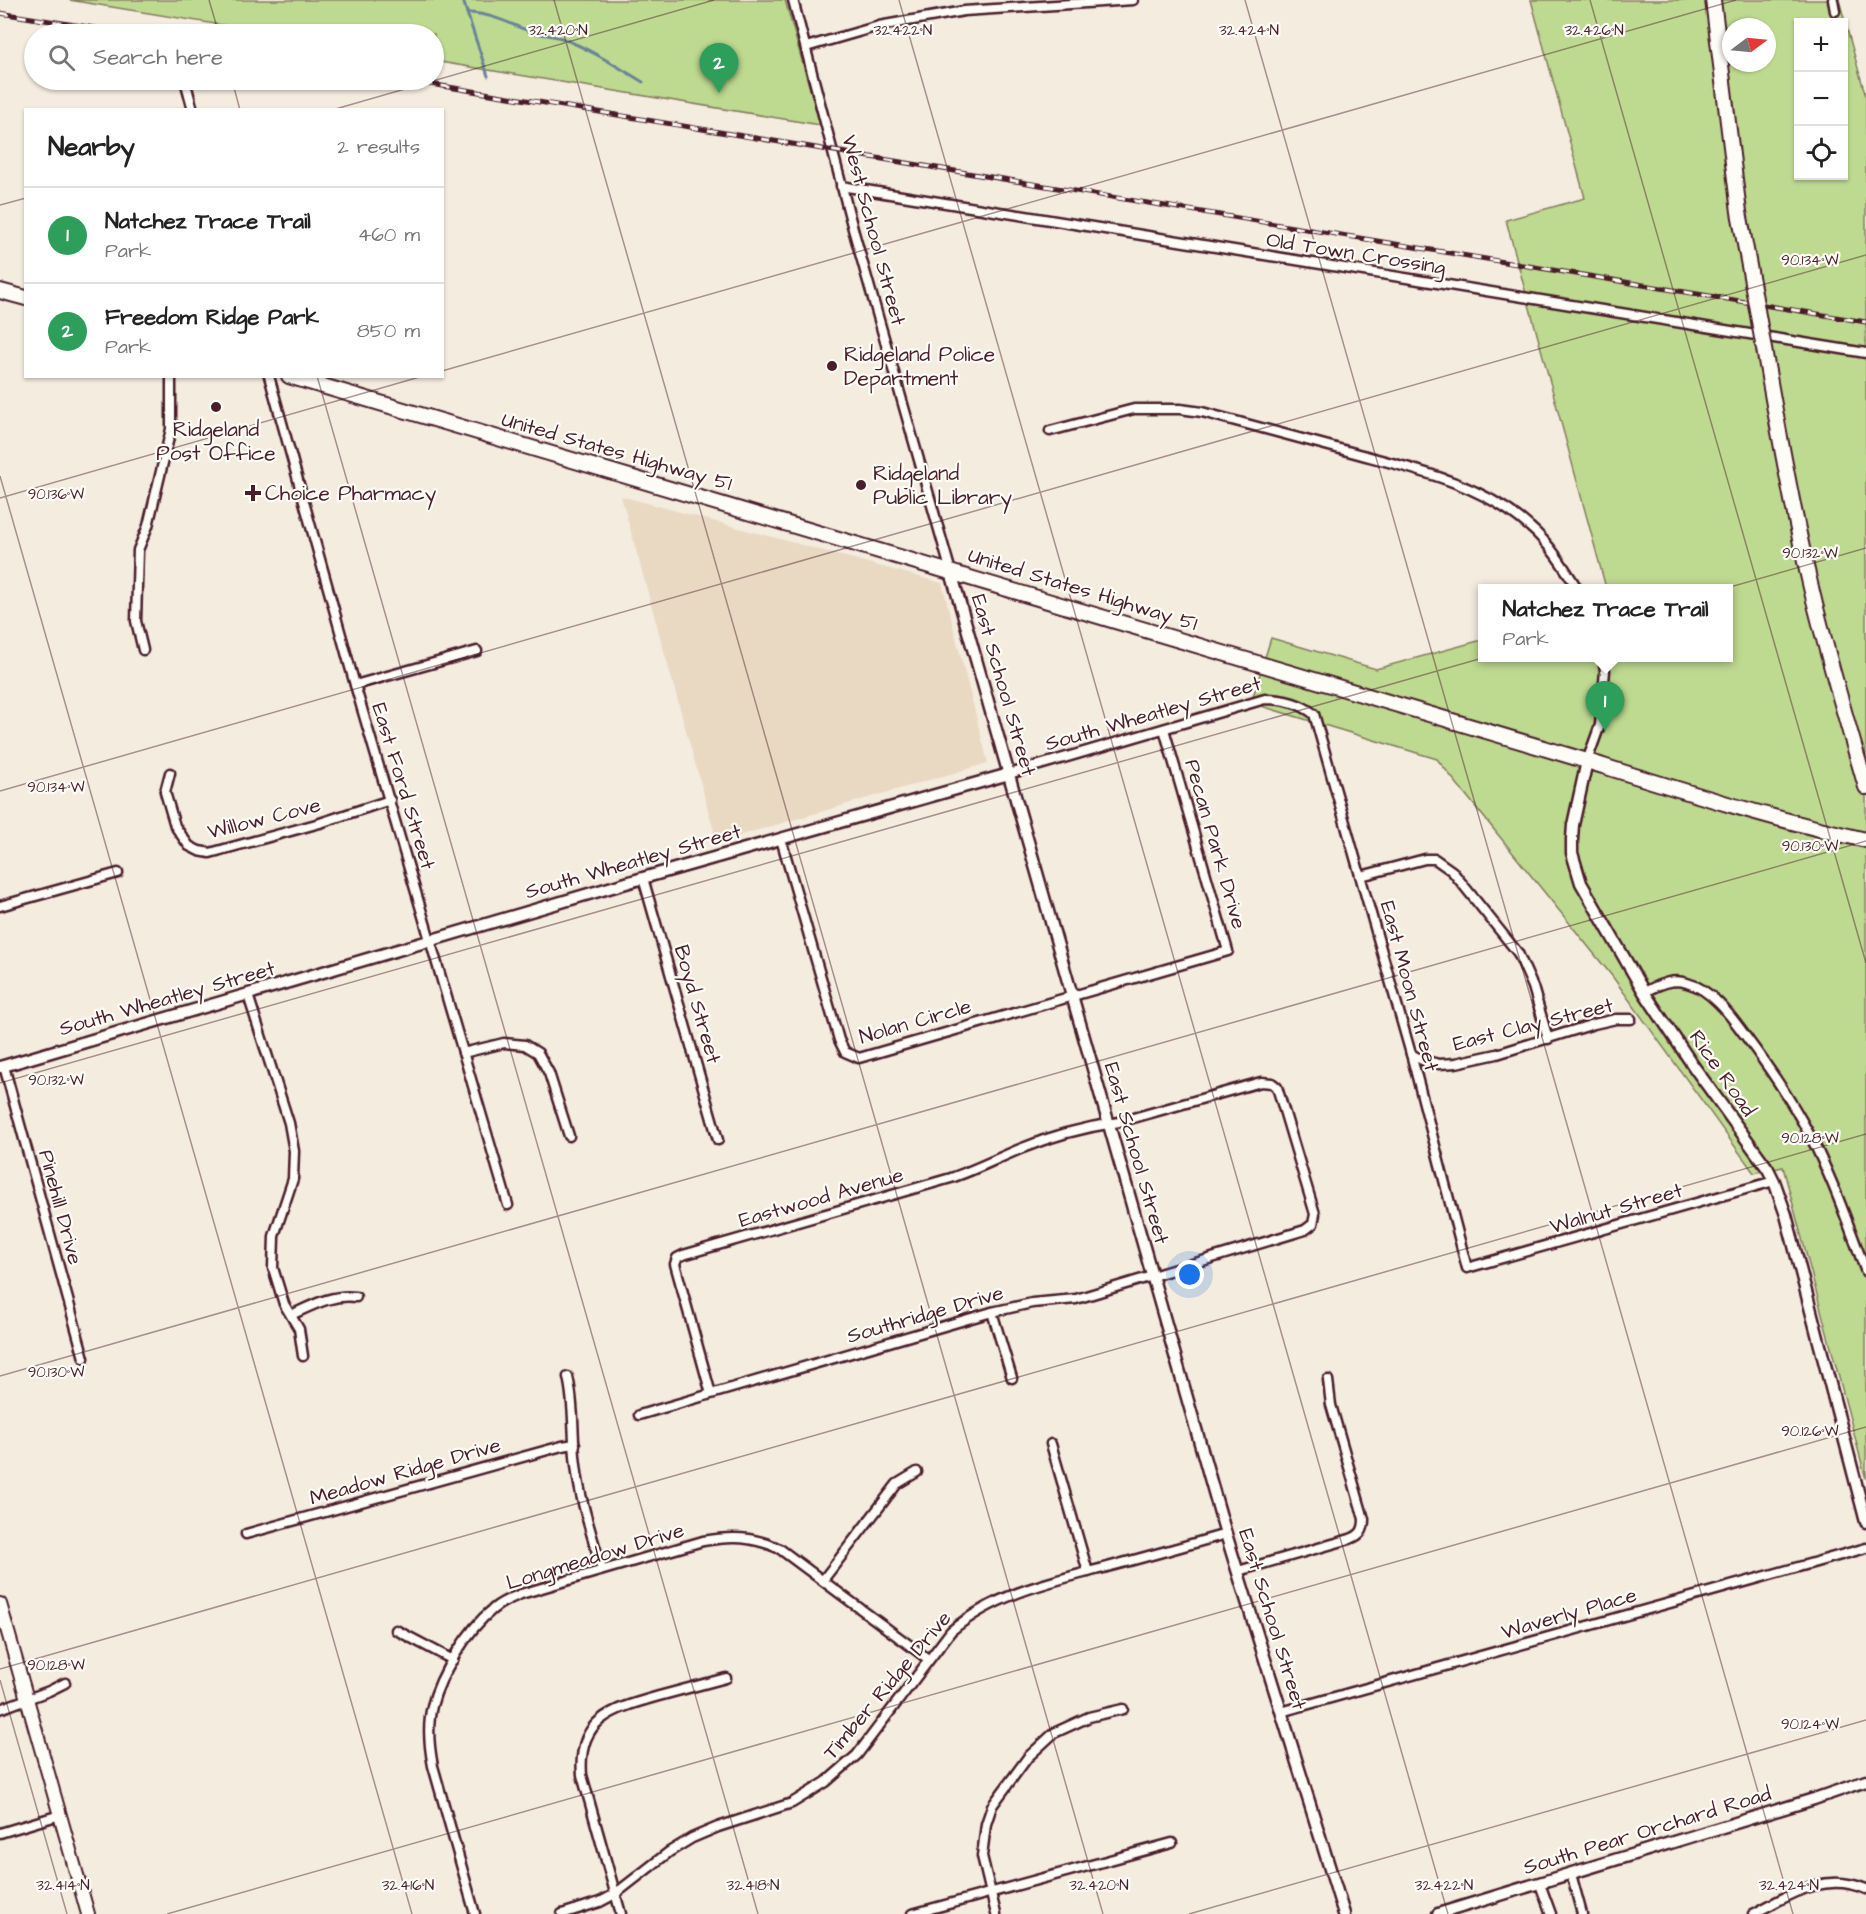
<!DOCTYPE html>
<html lang="en">
<head>
<meta charset="utf-8">
<style>
	:root { --surface:#fff; --page:#f6f6f6; --text:#222; --muted:#767676; --line:#e0e0e0; --accent:#4a1f2b }
	body { margin:0; font-family:"Architects Daughter",sans-serif; background:var(--page); color:var(--text) }
	.controls { position:absolute; right:18px; top:18px; display:grid; overflow:hidden; border-radius:0px; box-shadow:0 2px 4px #0004 }
	.controls button { width:54px; height:54px; display:grid; place-items:center; padding:0; border:0; border-bottom:2px solid var(--line); background:var(--surface); color:var(--text); font:30px sans-serif }
	.compass { position:absolute; left:1722px; top:18px; width:54px; height:54px; border-radius:50%; background:var(--surface); box-shadow:0 2px 4px #0004; rotate:74deg }
	.you { position:absolute; left:1190px; top:1275px; width:21px; height:21px; margin:-15px; border:4px solid #fff; border-radius:50%; background:#1a73e8; box-shadow:0 0 0 9px #1a73e833 }
	.badge { display:grid; place-items:center; width:39px; height:39px; border-radius:50%; background:var(--accent); color:#fff; font-size:20px; font-weight:700 }
	.pin { position:absolute; translate:-50% -50px; filter:drop-shadow(0 2px 3px #0008) }
	.pin::after { content:''; position:absolute; top:32px; width:21px; height:18px; background:inherit; clip-path:polygon(0 0,100% 0,50% 100%) }
	.popup { position:absolute; left:1478px; top:584px; width:255px; height:78px; box-sizing:border-box; display:grid; place-content:center; border-radius:0px; background:var(--surface); filter:drop-shadow(0 2px 4px #0005); font-size:20px; white-space:nowrap; color:var(--muted) }
	.popup b { font-size:22px; color:var(--text) }
	.popup::after { content:''; position:absolute; left:50%; top:100%; margin-left:-12px; border:12px solid transparent; border-top-color:var(--surface) }
	.list { margin:0; padding:0; list-style:none }
	h2 { display:flex; justify-content:space-between; align-items:center; height:78px; margin:0; padding:0 24px; font-size:26px }
	h2 small { font-size:20px; font-weight:400; color:var(--muted) }
	.list li { display:grid; grid-template-columns:39px 1fr auto; gap:18px; align-items:center; box-sizing:border-box; height:96px; padding:0 24px; border-top:2px solid var(--line) }
	.list b { display:block; font-size:22px; white-space:nowrap }
	.list p { margin:0; font-size:20px; white-space:nowrap; color:var(--muted) }
	.list em { font-size:20px; font-style:normal; color:var(--muted) }
	.icon { flex:none; width:33px; height:33px; fill:none; stroke:currentColor; stroke-width:2; stroke-linecap:round; stroke-linejoin:round }
	.map { position:relative; flex:none; width:1866px; height:1914px; overflow:hidden }
	.search { position:absolute; background:var(--surface); box-shadow:0 2px 4px #0004; left:24px; top:24px; width:420px; height:66px; display:flex; align-items:center; gap:15px; box-sizing:border-box; padding:0 21px; border-radius:33px; color:var(--muted); font-size:22px }
	.panel { position:absolute; background:var(--surface); box-shadow:0 2px 4px #0004; left:24px; top:108px; width:420px; height:270px; border-radius:0px }
	.map>svg:first-child { display:block }
</style>
</head>
<body>
<div class="map">
<svg width="1866" height="1914" viewBox="0 0 1866 1914">
	<rect width="100%" height="100%" fill="#f4ecdf"/>
	<filter id="ink" filterUnits="userSpaceOnUse"><feTurbulence type="fractalNoise" baseFrequency=".0167" numOctaves="2"/><feDisplacementMap in="SourceGraphic" scale="12" xChannelSelector="R" yChannelSelector="G"/><feConvolveMatrix kernelMatrix="1 2 1 2 8 2 1 2 1" color-interpolation-filters="sRGB"/></filter>
	<g filter="url(#ink)">
		<polygon fill="#e9d9c3" points="621,496 942,583 988,763 717,842"/>
		<g fill="#bed990" stroke="#847c5e" stroke-width="1.5" fill-rule="evenodd">
			<polygon points="69,0 785,0 820,125 434,61 434,34 276,34"/>
			<path d="M1531,0H1839L1866,97V1479L1783,1167L1754,1173L1612,976L1437,759L1251,703L1271,638L1376,669L1482,640V658H1728V588H1606L1506,220L1585,198ZM1798,22H1844V176H1798ZM1731,27H1767V63H1731Z"/>
		</g>
		<g fill="none" stroke-linecap="round" stroke-linejoin="round">
			<g stroke="#6a8498" stroke-width="3">
				<polyline points="463,0 467,13"/>
				<path d="M488,76L467,13C490,13 508,23 529,31C541,35 551,35 561,38C590,49 616,66 643,82"/>
			</g>
			<defs>
				<g id="minor">
					<polyline points="793,0 853,229 951,572"/>
					<polyline points="1833,0 1835,11"/>
					<polyline points="806,47 879,26 964,11 1133,0"/>
					<polyline points="185,80 193,110"/>
					<polyline points="841,186 1866,353"/>
					<polyline points="269,376 355,685 508,1205"/>
					<path d="M1050,431L1134,409H1180L1202,412C1252,425 1301,439 1351,452C1414,469 1481,483 1530,527C1550,544 1564,567 1577,588"/>
					<polyline points="143,650 136,621 138,550 148,526 171,429 171,376"/>
					<polyline points="355,685 477,651"/>
					<polyline points="1587,761 1600,725 1605,671 1603,658"/>
					<polyline points="170,773 165,792 175,826 189,846 199,851 210,853 320,823 390,800"/>
					<path d="M1009,774L1265,699C1283,699 1300,703 1314,714L1411,1054L1467,1268L1774,1181"/>
					<polyline points="781,839 839,1040 845,1052 859,1058 1228,951 1164,729"/>
					<polyline points="1361,876 1425,859 1435,859 1452,871 1518,953 1533,987 1548,1039"/>
					<polyline points="643,878 718,1140"/>
					<polyline points="0,906 118,873"/>
					<path d="M1644,992C1659,985 1671,978 1687,983C1711,989 1730,1015 1744,1034C1765,1062 1785,1091 1802,1121C1829,1168 1847,1221 1866,1272"/>
					<polyline points="248,995 289,1123 294,1151 293,1179 274,1236 273,1268 284,1304 299,1329 303,1356"/>
					<polyline points="463,1053 504,1043 525,1045 538,1053 549,1073 569,1136"/>
					<polyline points="1411,1054 1422,1060 1439,1064 1456,1063 1497,1054 1594,1024 1616,1019 1631,1019"/>
					<polyline points="4,1066 84,1358"/>
					<polyline points="992,1312 1012,1378"/>
					<path d="M291,1315C313,1305 332,1294 356,1297"/>
					<path d="M568,1377C575,1406 572,1436 576,1465C580,1501 592,1535 602,1570"/>
					<path d="M639,1415L992,1312L1032,1303L1076,1299L1305,1230L1313,1224L1315,1214L1277,1087L1272,1083L1261,1082L1119,1122C1086,1127 1051,1136 1020,1149C996,1159 975,1170 951,1178L683,1255L677,1258L675,1264L711,1394"/>
					<polyline points="1051,1444 1088,1572"/>
					<polyline points="246,1534 562,1446 575,1444"/>
					<path d="M1238,1571L1350,1539C1361,1535 1364,1530 1364,1519L1331,1405L1328,1380"/>
					<polyline points="823,1580 897,1484 917,1472"/>
					<polyline points="396,1630 453,1660"/>
					<polyline points="0,1709 49,1691 65,1683"/>
					<polyline points="1281,1712 1866,1548"/>
					<polyline points="0,1833 60,1815"/>
					<polyline points="1571,1874 1582,1914"/>
					<polyline points="1540,1884 1551,1914"/>
					<path d="M475,1914L433,1766C429,1746 427,1726 432,1706C440,1675 467,1630 493,1609C501,1602 511,1598 521,1594L703,1541C731,1536 753,1536 780,1549L928,1659"/>
					<path d="M562,1914L600,1902L615,1894L669,1852L692,1838L718,1827L792,1803L826,1782L857,1755L951,1631C997,1592 1054,1581 1111,1566C1149,1556 1188,1545 1226,1534"/>
					<path d="M621,1914L582,1775C577,1718 613,1709 659,1696C681,1690 704,1684 726,1678"/>
					<polyline points="912,1914 1172,1843"/>
					<polyline points="996,1914 982,1856 986,1824 992,1806 1028,1757 1054,1733 1089,1717 1123,1709"/>
					<path d="M1753,1914C1790,1895 1824,1871 1866,1889"/>
				</g>
				<g id="tertiary">
					<polyline points="951,572 1226,1534 1344,1914"/>
					<polyline points="1587,761 1573,825 1572,839 1572,853 1581,883 1644,992 1694,1067 1768,1169 1774,1181 1786,1215 1866,1522"/>
					<polyline points="0,1067 643,878 1009,774"/>
					<polyline points="1438,1914 1814,1799 1866,1781"/>
				</g>
				<polyline id="secondary" points="0,1604 88,1914"/>
				<g id="primary">
					<polyline points="1713,0 1739,212 1752,282"/>
					<polyline points="0,291 26,298"/>
					<path d="M289,376L1587,761C1680,790 1771,819 1866,840"/>
					<path d="M1769,377C1781,444 1793,512 1809,579C1825,649 1846,718 1866,787"/>
				</g>
			</defs>
			<use href="#minor" stroke="#4a1f2b" stroke-width="13"/>
			<use href="#tertiary" stroke="#4a1f2b" stroke-width="15"/>
			<use href="#secondary" stroke="#4a1f2b" stroke-width="16"/>
			<use href="#primary" stroke="#4a1f2b" stroke-width="18"/>
			<use href="#minor" stroke="#fdfcf7" stroke-width="8"/>
			<use href="#tertiary" stroke="#fdfcf7" stroke-width="10"/>
			<use href="#secondary" stroke="#fdfcf7" stroke-width="12"/>
			<use href="#primary" stroke="#fdfcf7" stroke-width="14"/>
			<defs>
				<g id="rail">
					<polyline points="0,13 132,34"/>
					<polyline points="406,80 1866,322"/>
				</g>
			</defs>
			<use href="#rail" stroke="#4a1f2b" stroke-width="5"/>
			<use href="#rail" stroke="#fdfcf7" stroke-width="3" stroke-dasharray="9" stroke-linecap="butt"/>
			<defs>
				<polyline id="primary-bridge" points="1752,282 1769,377"/>
			</defs>
			<use href="#primary-bridge" stroke="#4a1f2b" stroke-width="18" stroke-linecap="butt"/>
			<use href="#primary-bridge" stroke="#fdfcf7" stroke-width="14"/>
		</g>
	</g>
	<path fill="none" stroke="#4a1f2b" stroke-width="1.5" stroke-opacity="0.45" d="M209,0L219,34M554,0L1103,1914M899,0L1448,1914M1245,0L1793,1914M1590,0L1866,963M232,80L240,110M332,110L714,0M0,205L26,198M442,371L1736,0M317,376L758,1914M0,476L412,1914M0,498L423,376M0,791L1866,255M0,1083L1866,548M0,1376L1866,841M0,1669L1866,1134M0,1680L67,1914M167,1914L1866,1427M1189,1914L1866,1720"/>
	<g fill="#4a1f2b" stroke="#fdfcf7" stroke-width="2">
		<circle cx="832" cy="366" r="6"/>
		<circle cx="216" cy="407" r="6"/>
		<circle cx="861" cy="485" r="6"/>
		<path d="M250 484h6v6h6v6h-6v6h-6v-6h-6v-6h6z"/>
	</g>
	<g text-anchor="middle" stroke-width="4.5" stroke-linejoin="round" paint-order="stroke">
		<g font-size="21" fill="#4a1f2b" stroke="#fdfcf7">
			<text transform="translate(874 230) rotate(75)" y="7">West School Street</text>
			<text transform="translate(1356 253) rotate(9)" y="7">Old Town Crossing</text>
			<text transform="translate(617 451) rotate(16)" y="7">United States Highway 51</text>
			<text transform="translate(1083 589) rotate(17)" y="7">United States Highway 51</text>
			<text transform="translate(1004 685) rotate(74)" y="7">East School Street</text>
			<text transform="translate(1153 713) rotate(-16)" y="7">South Wheatley Street</text>
			<text transform="translate(404 786) rotate(73)" y="7">East Ford Street</text>
			<text transform="translate(264 818) rotate(-14)" y="7">Willow Cove</text>
			<text transform="translate(1216 844) rotate(74)" y="7">Pecan Park Drive</text>
			<text transform="translate(633 861) rotate(-16)" y="7">South Wheatley Street</text>
			<text transform="translate(1410 986) rotate(75)" y="7">East Moon Street</text>
			<text transform="translate(167 998) rotate(-16)" y="7">South Wheatley Street</text>
			<text transform="translate(698 1004) rotate(74)" y="7">Boyd Street</text>
			<text transform="translate(915 1021) rotate(-16)" y="7">Nolan Circle</text>
			<text transform="translate(1533 1024) rotate(-14)" y="7">East Clay Street</text>
			<text transform="translate(1723 1073) rotate(55)" y="7">Rice Road</text>
			<text transform="translate(1137 1153) rotate(74)" y="7">East School Street</text>
			<text transform="translate(821 1197) rotate(-16)" y="7">Eastwood Avenue</text>
			<text transform="translate(61 1207) rotate(75)" y="7">Pinehill Drive</text>
			<text transform="translate(1616 1208) rotate(-16)" y="7">Walnut Street</text>
			<text transform="translate(925 1314) rotate(-16)" y="7">Southridge Drive</text>
			<text transform="translate(405 1471) rotate(-16)" y="7">Meadow Ridge Drive</text>
			<text transform="translate(595 1556) rotate(-17)" y="7">Longmeadow Drive</text>
			<text transform="translate(1569 1613) rotate(-16)" y="7">Waverly Place</text>
			<text transform="translate(1273 1619) rotate(73)" y="7">East School Street</text>
			<text transform="translate(887 1685) rotate(-50)" y="7">Timber Ridge Drive</text>
			<text transform="translate(1647 1830) rotate(-17)" y="7">South Pear Orchard Road</text>
		</g>
		<g font-size="21" fill="#4a1f2b" stroke="#fdfcf7" text-anchor="start">
			<text x="844" y="361">Ridgeland Police<tspan x="844" dy="24">Department</tspan></text>
			<text x="216" y="436" text-anchor="middle">Ridgeland<tspan x="216" dy="24">Post Office</tspan></text>
			<text x="873" y="480">Ridgeland<tspan x="873" dy="24">Public Library</tspan></text>
			<text x="265" y="500">Choice Pharmacy</text>
		</g>
	</g>
	<g font-size="15" text-anchor="middle" fill="#4a1f2b" stroke="#fdfcf7" stroke-width="4.5" stroke-linejoin="round" paint-order="stroke">
		<text x="558" y="35">32.420°N</text>
		<text x="903" y="35">32.422°N</text>
		<text x="1249" y="35">32.424°N</text>
		<text x="1594" y="35">32.426°N</text>
		<text x="1810" y="265">90.134°W</text>
		<text x="56" y="499">90.136°W</text>
		<text x="1810" y="558">90.132°W</text>
		<text x="56" y="792">90.134°W</text>
		<text x="1810" y="851">90.130°W</text>
		<text x="56" y="1085">90.132°W</text>
		<text x="1810" y="1143">90.128°W</text>
		<text x="56" y="1377">90.130°W</text>
		<text x="1810" y="1436">90.126°W</text>
		<text x="56" y="1670">90.128°W</text>
		<text x="1810" y="1729">90.124°W</text>
		<text x="63" y="1890">32.414°N</text>
		<text x="408" y="1890">32.416°N</text>
		<text x="753" y="1890">32.418°N</text>
		<text x="1099" y="1890">32.420°N</text>
		<text x="1444" y="1890">32.422°N</text>
		<text x="1789" y="1890">32.424°N</text>
	</g>
</svg>
<div class="controls">
<button>+</button>
<button>−</button>
<button><svg class="icon" aria-label="locate" viewBox="0 0 24 24"><circle cx="12" cy="12" r="6"/><path d="M12 2v4M12 18v4M2 12h4M18 12h4"/></svg></button>
</div>
<svg class="compass" viewBox="-18 -18 36 36"><path d="M0-13l5 13h-10z" fill="#e53935"/><path d="M0 13l5-13h-10z" fill="#767676"/></svg>
<div class="you"></div>
<div class="pin badge" style="left:1605px;top:731px;background:#2e9e5b">1</div>
<div class="popup"><b>Natchez Trace Trail</b>Park</div>
<div class="pin badge" style="left:719px;top:93px;background:#2e9e5b">2</div>
<div class="search"><svg class="icon" aria-label="search" viewBox="0 0 24 24"><circle cx="10" cy="10" r="6"/><path d="M15 15l6 6"/></svg>Search here</div>
<section class="panel">
<h2>Nearby<small>2 results</small></h2>
<ul class="list">
<li><span class="badge" style="background:#2e9e5b">1</span><div><b>Natchez Trace Trail</b><p>Park</p></div><em>460 m</em></li>
<li><span class="badge" style="background:#2e9e5b">2</span><div><b>Freedom Ridge Park</b><p>Park</p></div><em>850 m</em></li>
</ul>
</section>
</div>
</body>
</html>
